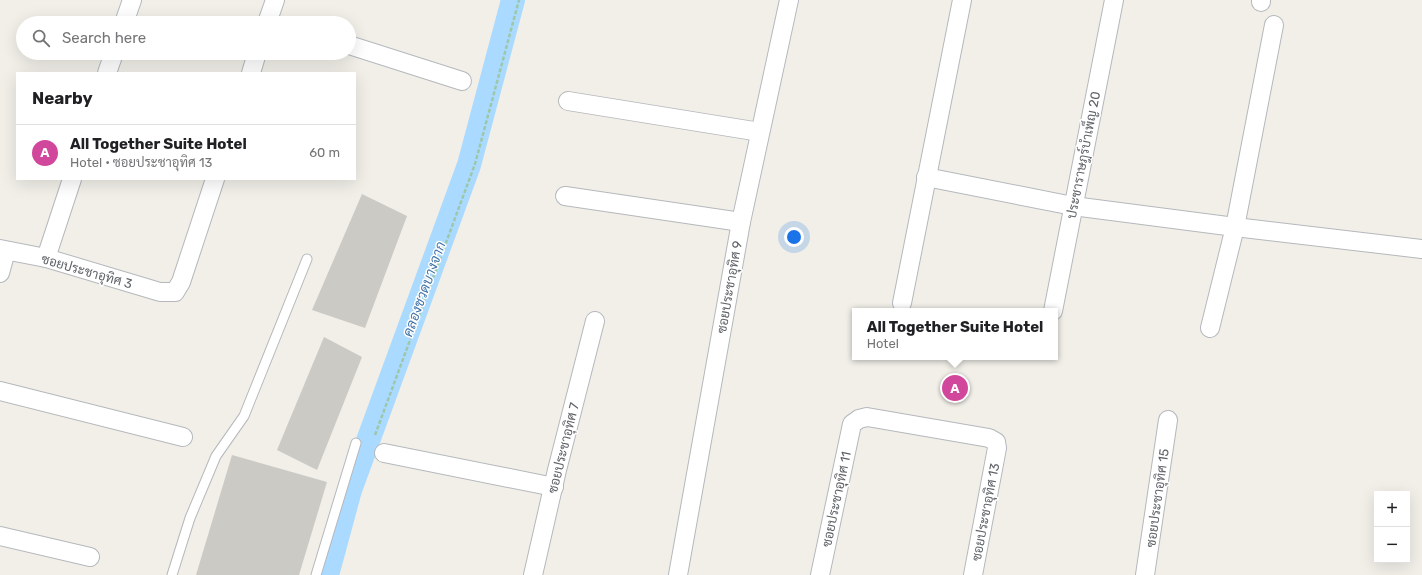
<!DOCTYPE html>
<html lang="en">
<head>
<meta charset="utf-8">
<style>
	:root { --surface:#fff; --page:#f6f6f6; --text:#202124; --muted:#757577; --line:#e0e0e0; --accent:#ea4335 }
	body { margin:0; font-family:Rubik,Sarabun,sans-serif; background:var(--page); color:var(--text) }
	.controls { position:absolute; right:12px; bottom:12px; display:grid; overflow:hidden; border-radius:0px; box-shadow:0 4px 16px #0002 }
	.controls button { width:36px; height:36px; display:grid; place-items:center; padding:0; border:0; border-bottom:1px solid var(--line); background:var(--surface); color:var(--text); font:20px sans-serif }
	.you { position:absolute; left:794px; top:237px; width:14px; height:14px; margin:-10px; border:3px solid #fff; border-radius:50%; background:#1a73e8; box-shadow:0 0 0 6px #1a73e833 }
	.badge { display:grid; place-items:center; width:26px; height:26px; border-radius:50%; background:var(--accent); color:#fff; font-size:13px; font-weight:700 }
	.pin { position:absolute; translate:-50% -50%; border:2px solid #fff; box-shadow:0 1px 4px #0006 }
	.popup { position:absolute; left:852px; top:308px; width:206px; height:52px; box-sizing:border-box; display:grid; place-content:center; border-radius:0px; background:var(--surface); filter:drop-shadow(0 1px 3px #0005); font-size:13px; white-space:nowrap; color:var(--muted) }
	.popup b { font-size:15px; color:var(--text) }
	.popup::after { content:''; position:absolute; left:50%; top:100%; margin-left:-8px; border:8px solid transparent; border-top-color:var(--surface) }
	.list { margin:0; padding:0; list-style:none }
	h2 { display:flex; justify-content:space-between; align-items:center; height:52px; margin:0; padding:0 16px; font-size:17px }
	h2 small { font-size:13px; font-weight:400; color:var(--muted) }
	.list li { display:grid; grid-template-columns:26px 1fr auto; gap:12px; align-items:center; box-sizing:border-box; height:56px; padding:0 16px; border-top:1px solid var(--line) }
	.list b { display:block; font-size:15px; white-space:nowrap }
	.list p { margin:0; font-size:13px; white-space:nowrap; color:var(--muted) }
	.list em { font-size:13px; font-style:normal; color:var(--muted) }
	.icon { flex:none; width:22px; height:22px; fill:none; stroke:currentColor; stroke-width:2; stroke-linecap:round; stroke-linejoin:round }
	.map { position:relative; flex:none; width:1422px; height:575px; overflow:hidden }
	.search { position:absolute; background:var(--surface); box-shadow:0 4px 16px #0002; left:16px; top:16px; width:340px; height:44px; display:flex; align-items:center; gap:10px; box-sizing:border-box; padding:0 14px; border-radius:22px; color:var(--muted); font-size:15px }
	.panel { position:absolute; background:var(--surface); box-shadow:0 4px 16px #0002; left:16px; top:72px; width:340px; height:108px; border-radius:0px }
	.map>svg:first-child { display:block }
</style>
</head>
<body>
<div class="map">
<svg width="1422" height="575" viewBox="0 0 1422 575">
	<rect width="100%" height="100%" fill="#f1efe8"/>
	<g fill="none" stroke-linecap="round" stroke-linejoin="round">
		<polyline stroke="#aadaff" stroke-width="24" points="327,575 350,490 469,165 513,0"/>
	</g>
	<g fill="#cccac5">
		<polygon points="362,194 407,216 365,328 312,310"/>
		<polygon points="324,337 362,357 317,470 277,450"/>
		<polygon points="232,455 327,482 299,575 196,575"/>
	</g>
	<g fill="none" stroke-linecap="round" stroke-linejoin="round">
		<defs>
			<g id="service">
				<polyline points="172,575 190,518 216,456 244,416 307,259"/>
				<polyline points="316,575 356,443"/>
			</g>
			<g id="minor">
				<polyline points="1261,2 1261,0"/>
				<polyline points="124,23 132,0"/>
				<polyline points="267,23 275,0"/>
				<polyline points="349,45 462,81"/>
				<polyline points="107,73 114,53"/>
				<polyline points="251,73 257,53"/>
				<polyline points="568,101 760,132"/>
				<polyline points="926,177 1073,206 1235,227 1422,249"/>
				<polyline points="565,196 741,222"/>
				<polyline points="0,249 46,258 160,292 175,292 181,282 215,179"/>
				<polyline points="46,258 72,179"/>
				<polyline points="0,273 6,251"/>
				<polyline points="902,303 962,0"/>
				<polyline points="1053,311 1114,0"/>
				<polyline points="1210,328 1235,227 1274,25"/>
				<polyline points="0,391 183,437"/>
				<polyline points="384,453 554,487"/>
				<polyline points="0,536 90,557"/>
				<polyline points="533,575 557,470 595,321"/>
				<polyline points="678,575 741,222 789,0"/>
				<polyline points="820,575 852,424 859,419 867,417 989,438 996,442 997,448 973,575"/>
				<polyline points="1145,575 1168,420"/>
			</g>
		</defs>
		<use href="#service" stroke="#b5b8bc" stroke-width="11"/>
		<use href="#minor" stroke="#b5b8bc" stroke-width="20"/>
		<polyline stroke="#9cc7a9" stroke-width="2.5" stroke-dasharray="4 2" stroke-linecap="butt" points="375,435 475,164 519,0"/>
		<use href="#service" stroke="#fff" stroke-width="9"/>
		<use href="#minor" stroke="#fff" stroke-width="18"/>
	</g>
	<g text-anchor="middle" stroke-width="3" stroke-linejoin="round" paint-order="stroke">
		<g font-size="13" fill="#5f6368" stroke="#fff">
			<text transform="translate(1083 155) rotate(-79)" y="5">ประชาราษฎร์บำเพ็ญ 20</text>
			<text transform="translate(87 271) rotate(16)" y="5">ซอยประชาอุทิศ 3</text>
			<text transform="translate(729 287) rotate(-80)" y="5">ซอยประชาอุทิศ 9</text>
			<text transform="translate(563 448) rotate(-76)" y="5">ซอยประชาอุทิศ 7</text>
			<text transform="translate(1157 498) rotate(-82)" y="5">ซอยประชาอุทิศ 15</text>
			<text transform="translate(836 499) rotate(-78)" y="5">ซอยประชาอุทิศ 11</text>
			<text transform="translate(985 512) rotate(-79)" y="5">ซอยประชาอุทิศ 13</text>
		</g>
		<g font-size="14" font-style="italic" fill="#4174aa" stroke="#fff">
			<text transform="translate(424 289) rotate(-70)" y="5">คลองชวดบางจาก</text>
		</g>
	</g>
</svg>
<div class="controls">
<button>+</button>
<button>−</button>
</div>
<div class="you"></div>
<div class="pin badge" style="left:955px;top:388px;background:#d1479c">A</div>
<div class="popup"><b>All Together Suite Hotel</b>Hotel</div>
<div class="search"><svg class="icon" aria-label="search" viewBox="0 0 24 24"><circle cx="10" cy="10" r="6"/><path d="M15 15l6 6"/></svg>Search here</div>
<section class="panel">
<h2>Nearby<small></small></h2>
<ul class="list">
<li><span class="badge" style="background:#d1479c">A</span><div><b>All Together Suite Hotel</b><p>Hotel · ซอยประชาอุทิศ 13</p></div><em>60 m</em></li>
</ul>
</section>
</div>
</body>
</html>
